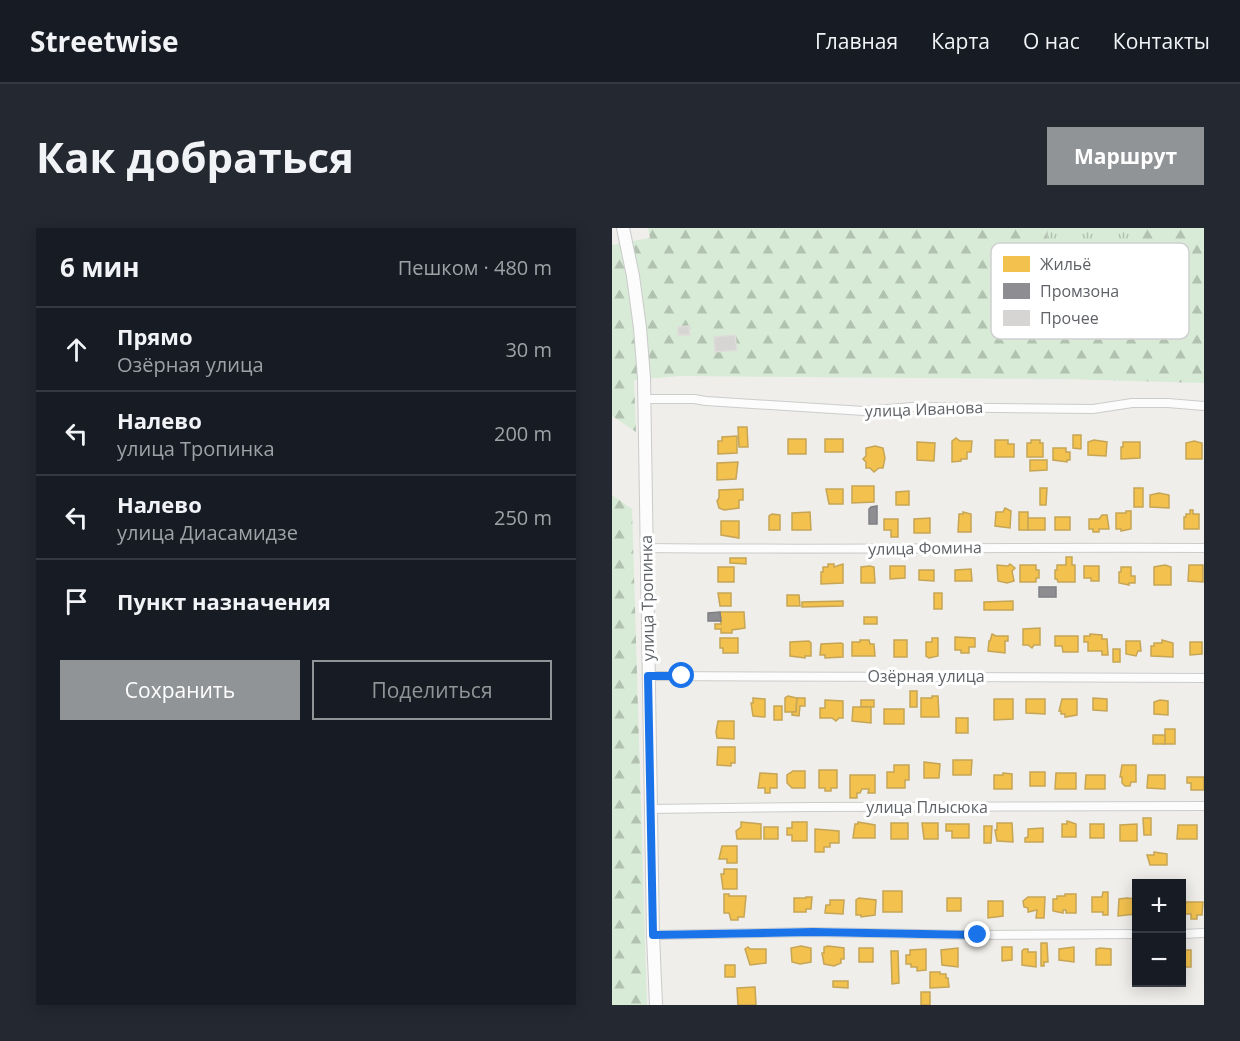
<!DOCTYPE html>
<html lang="ru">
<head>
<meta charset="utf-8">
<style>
	:root { --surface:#171b24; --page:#242831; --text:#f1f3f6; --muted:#9ea1a6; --line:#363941; --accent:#919496 }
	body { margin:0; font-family:"Open Sans",sans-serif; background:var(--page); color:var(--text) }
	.controls { position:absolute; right:18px; bottom:18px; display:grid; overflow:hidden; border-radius:0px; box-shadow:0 3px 15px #0003 }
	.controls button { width:54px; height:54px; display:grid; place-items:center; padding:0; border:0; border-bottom:2px solid var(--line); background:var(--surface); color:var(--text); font:30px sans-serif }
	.stop { position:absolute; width:18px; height:18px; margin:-14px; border:4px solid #1a73e8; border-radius:50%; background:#fff }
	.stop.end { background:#1a73e8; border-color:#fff; box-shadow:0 2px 6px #0008 }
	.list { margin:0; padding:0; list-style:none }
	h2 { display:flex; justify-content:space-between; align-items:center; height:78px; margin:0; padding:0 24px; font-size:26px }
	h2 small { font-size:20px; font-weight:400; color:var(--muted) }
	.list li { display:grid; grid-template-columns:39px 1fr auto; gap:18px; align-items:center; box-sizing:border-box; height:84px; padding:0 24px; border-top:2px solid var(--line) }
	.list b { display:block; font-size:22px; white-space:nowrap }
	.list p { margin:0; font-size:20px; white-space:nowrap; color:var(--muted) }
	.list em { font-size:20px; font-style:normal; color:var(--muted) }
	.actions { display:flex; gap:12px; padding:18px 24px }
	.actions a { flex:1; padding:14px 0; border:2px solid var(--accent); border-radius:0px; text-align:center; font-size:21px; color:var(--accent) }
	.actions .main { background:var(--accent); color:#fff }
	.icon { flex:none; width:33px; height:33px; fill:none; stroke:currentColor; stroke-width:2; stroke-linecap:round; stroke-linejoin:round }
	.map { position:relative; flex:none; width:592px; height:777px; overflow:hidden; border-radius:0px }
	header { display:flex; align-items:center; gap:36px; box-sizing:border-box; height:84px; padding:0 30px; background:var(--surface); border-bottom:2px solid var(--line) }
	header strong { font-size:28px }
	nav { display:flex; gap:33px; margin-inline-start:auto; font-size:21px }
	.intro { display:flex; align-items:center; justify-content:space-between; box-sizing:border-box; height:144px; padding:0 36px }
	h1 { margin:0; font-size:42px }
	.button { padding:15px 27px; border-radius:0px; background:var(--accent); color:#fff; font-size:21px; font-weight:700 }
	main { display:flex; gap:36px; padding:0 36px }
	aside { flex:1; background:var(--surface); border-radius:0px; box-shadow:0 3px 15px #0003 }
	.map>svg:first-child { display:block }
</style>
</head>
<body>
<header>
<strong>Streetwise</strong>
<nav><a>Главная</a><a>Карта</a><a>О нас</a><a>Контакты</a></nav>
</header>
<div class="intro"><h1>Как добраться</h1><a class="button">Маршрут</a></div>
<main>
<aside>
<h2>6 мин<small>Пешком · 480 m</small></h2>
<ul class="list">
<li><svg class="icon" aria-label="ahead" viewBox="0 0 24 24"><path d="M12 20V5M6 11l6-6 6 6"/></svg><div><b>Прямо</b><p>Озёрная улица</p></div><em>30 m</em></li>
<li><svg class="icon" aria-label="left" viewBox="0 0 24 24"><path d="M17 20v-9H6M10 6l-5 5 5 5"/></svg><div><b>Налево</b><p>улица Тропинка</p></div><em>200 m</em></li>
<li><svg class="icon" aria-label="left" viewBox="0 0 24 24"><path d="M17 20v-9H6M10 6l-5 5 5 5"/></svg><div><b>Налево</b><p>улица Диасамидзе</p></div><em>250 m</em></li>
<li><svg class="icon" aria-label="arrive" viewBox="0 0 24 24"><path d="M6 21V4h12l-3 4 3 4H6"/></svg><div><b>Пункт назначения</b></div></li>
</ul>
<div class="actions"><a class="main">Сохранить</a><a>Поделиться</a></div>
</aside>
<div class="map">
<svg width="592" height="777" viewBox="0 0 592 777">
	<defs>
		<pattern id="grass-tufts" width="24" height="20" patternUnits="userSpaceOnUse" patternTransform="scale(1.5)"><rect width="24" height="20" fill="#d8ebd6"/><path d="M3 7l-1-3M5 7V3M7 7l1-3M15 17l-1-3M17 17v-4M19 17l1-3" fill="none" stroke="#b2c2b1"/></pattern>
		<pattern id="forest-firs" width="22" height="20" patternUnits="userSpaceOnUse" patternTransform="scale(1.5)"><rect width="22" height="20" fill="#d8ebd6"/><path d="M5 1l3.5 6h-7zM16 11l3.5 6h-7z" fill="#b2c2b1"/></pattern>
	</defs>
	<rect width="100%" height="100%" fill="#efeeea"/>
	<polygon fill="url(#grass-tufts)" points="436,0 519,0 524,10 527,65 433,50"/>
	<g fill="url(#forest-firs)">
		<polygon points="36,0 436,0 433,50 526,65 524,10 519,0 592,0 592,155 452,151 68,148 22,152 24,204 0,188 0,17 38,10"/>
		<polygon points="0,267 20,281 35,777 0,777"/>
	</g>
	<g fill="#f2c14e" stroke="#c6a556" stroke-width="1.5">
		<polygon points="126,199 135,199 136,219 127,219"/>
		<polygon points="461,207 469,207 469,221 461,220"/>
		<polygon points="125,208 125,225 106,226 106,213 110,213 110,209"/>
		<polygon points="344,210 348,213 360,213 359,224 355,224 355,231 349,231 349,233 340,234 340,213"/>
		<rect x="176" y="211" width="18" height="15"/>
		<rect x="213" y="211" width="18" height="13"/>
		<polygon points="383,212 396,212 396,216 402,216 402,229 383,229"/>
		<polygon points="419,212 428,212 428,215 431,215 431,229 415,229 415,215 419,215"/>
		<polygon points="482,212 495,214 494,228 476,227 476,214"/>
		<polygon points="582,213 590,215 590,231 574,231 574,215"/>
		<polygon points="305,214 323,215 322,233 305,232"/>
		<polygon points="511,214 528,214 528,230 509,231 509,219 511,219"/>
		<polygon points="263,218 271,220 273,230 271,240 267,240 262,244 258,240 254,240 254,234 251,231 254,228 254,220"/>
		<polygon points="441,220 454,220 454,224 458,224 458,232 455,232 455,234 441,232"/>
		<polygon points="418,232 435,232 435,242 418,243"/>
		<polygon points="126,234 124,251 105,252 105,235"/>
		<polygon points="240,258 262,258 262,274 240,275"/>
		<polygon points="428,260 435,260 434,277 428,277"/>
		<rect x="522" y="260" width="9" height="19"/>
		<polygon points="131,261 131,272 127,272 127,280 112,282 107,280 105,273 107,270 107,262"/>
		<polygon points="214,261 231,261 231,276 217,276"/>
		<polygon points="297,263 297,277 284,277 284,264"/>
		<polygon points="547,265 557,267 557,280 538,279 538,267"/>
		<polygon points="393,280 399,283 398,300 383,298 384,284 391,284"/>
		<polygon points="578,282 581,282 581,286 587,286 587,301 572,301 572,289 574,289 574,286 578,286"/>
		<polygon points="514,283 519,283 519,301 509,303 509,301 504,301 504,285 514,285"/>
		<polygon points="198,284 199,302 180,302 180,285"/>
		<polygon points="351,284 359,286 359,304 346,304 347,286 351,286"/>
		<rect x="407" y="284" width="9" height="18"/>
		<polygon points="160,286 168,287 168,302 157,302 157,288"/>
		<polygon points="490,287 495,287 497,301 487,301 487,304 481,304 481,301 477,301 477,291 487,291"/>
		<rect x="443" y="289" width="15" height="13"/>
		<polygon points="318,290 318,305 302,305 302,291"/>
		<rect x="416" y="290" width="17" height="12"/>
		<polygon points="272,291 286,291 286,309 279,309 279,302 272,302"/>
		<polygon points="109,293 127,293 127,310 109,307"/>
		<polygon points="454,329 460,329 460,337 463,337 463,354 446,354 445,351 443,351 443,342 445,342 445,337 454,337"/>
		<polygon points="118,330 134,330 134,336 118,335"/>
		<polygon points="216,336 222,336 222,339 231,336 231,355 209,356 209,344 211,344 211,339 216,339"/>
		<polygon points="398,336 403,340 400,343 402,353 395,355 386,353 385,337 396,338"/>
		<polygon points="408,337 424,337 424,342 427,342 427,350 424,350 424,354 408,354"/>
		<polygon points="553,337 559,339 559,357 542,357 542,339"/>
		<polygon points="577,337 591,337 591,354 576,353"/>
		<polygon points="258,338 262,339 263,355 249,355 249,339"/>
		<polygon points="278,338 293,338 293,350 278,351"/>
		<polygon points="472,338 487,338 487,353 479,353 479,350 472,350"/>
		<rect x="106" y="339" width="16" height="15"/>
		<polygon points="509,339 519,339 519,348 523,348 523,355 517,355 517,357 507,355 507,344 509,344"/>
		<polygon points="359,341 360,353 343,353 343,342"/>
		<polygon points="307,342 322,342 322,353 307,352"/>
		<polygon points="106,365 119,365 119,378 108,378"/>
		<rect x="322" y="365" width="8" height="16"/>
		<polygon points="175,367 187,367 188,378 175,378"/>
		<polygon points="231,373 231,378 190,379 190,374"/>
		<polygon points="401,373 401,382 372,382 372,374"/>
		<polygon points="108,384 132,384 133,400 120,402 120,405 109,405 109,401 103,401 103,396 109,396"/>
		<rect x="252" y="389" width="13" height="7"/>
		<polygon points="428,400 428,417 422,417 420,420 416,417 411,417 411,401"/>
		<polygon points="380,406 384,408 396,408 396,413 393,413 393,425 376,423 377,413 378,413"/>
		<polygon points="478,406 490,407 490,411 495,411 496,427 490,427 490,423 476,423 476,414 472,414 472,408 478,408"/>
		<polygon points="443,408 466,408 466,424 451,424 450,418 443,418"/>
		<polygon points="343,409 363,410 363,419 357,419 357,425 349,425 349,422 343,422"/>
		<polygon points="108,410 126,410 126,425 111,425 111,420 108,420"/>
		<polygon points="320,410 326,410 326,428 317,430 314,428 314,414 320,414"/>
		<polygon points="248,412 257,412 258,416 262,416 263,428 240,428 240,414 248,414"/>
		<rect x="282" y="412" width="13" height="17"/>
		<polygon points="550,412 561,415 561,429 539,428 539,418 542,418 542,415 550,415"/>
		<polygon points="197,413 199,415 199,428 193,428 193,430 178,428 178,414"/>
		<polygon points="514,413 528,413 529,423 526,423 524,428 514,426"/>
		<polygon points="578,414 590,414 590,426 578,427"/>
		<polygon points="229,415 231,416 231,429 213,430 213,427 208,427 209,416"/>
		<rect x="501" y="421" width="7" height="13"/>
		<rect x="298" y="463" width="7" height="16"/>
		<polygon points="176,468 185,470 184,484 173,484 173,470"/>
		<polygon points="320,468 326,468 327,489 309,489 309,470 320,470"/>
		<polygon points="141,470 153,471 153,489 141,488 139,475 141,475"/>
		<polygon points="185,470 193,470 193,478 188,478 187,488 180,487 180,484 184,484"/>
		<polygon points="481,470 495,471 495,483 481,482"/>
		<polygon points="382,471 401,471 401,491 382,492"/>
		<polygon points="414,471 433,471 433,486 414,485"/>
		<polygon points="450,471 465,471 465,487 453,489 453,486 449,486 449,483 447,483"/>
		<polygon points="213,472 231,473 231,490 227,490 224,493 220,490 208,490 208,480 213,480"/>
		<rect x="249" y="472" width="13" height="7"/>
		<polygon points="548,472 556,473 556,487 542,486 542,474"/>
		<rect x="162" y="478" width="8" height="14"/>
		<polygon points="241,479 259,479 259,495 240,493"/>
		<rect x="272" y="481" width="20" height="15"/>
		<rect x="344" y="490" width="12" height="15"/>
		<polygon points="106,493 122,493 122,511 105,510 104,504"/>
		<rect x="553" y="501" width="10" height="15"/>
		<rect x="541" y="507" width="12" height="9"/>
		<polygon points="106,519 123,519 123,535 119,535 119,538 105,537"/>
		<polygon points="341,532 360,532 359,547 341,547"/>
		<polygon points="312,534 328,536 327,550 312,550"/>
		<polygon points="282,537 297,537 297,552 293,552 293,560 275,560 275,544 282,544"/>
		<polygon points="510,537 524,537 524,554 519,554 518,558 513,558 510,555 510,549 508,549"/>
		<polygon points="207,542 225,542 225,560 219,560 219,563 213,563 213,560 207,560"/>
		<polygon points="181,543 193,543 193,560 180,560 175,555 175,547"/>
		<rect x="418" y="544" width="15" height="14"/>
		<polygon points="148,545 165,546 165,560 158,560 158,565 153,565 153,560 146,560"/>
		<polygon points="391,545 400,546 400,561 382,561 382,547 391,547"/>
		<polygon points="444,545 464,545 464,561 443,561"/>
		<polygon points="238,547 263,547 263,565 256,565 257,561 250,561 248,565 245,565 245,570 238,570"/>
		<polygon points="474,547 493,547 493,561 473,561"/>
		<polygon points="536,547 553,547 553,561 535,560"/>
		<polygon points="575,549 592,549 592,562 579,562 579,555 575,555"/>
		<polygon points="531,590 539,590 539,607 532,607"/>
		<polygon points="455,593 464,596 464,609 450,609 450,596 455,596"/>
		<polygon points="129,594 149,596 149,611 125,611 124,603 129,599"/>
		<polygon points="180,594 195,594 195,613 180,613 180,607 175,607 175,600 180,600"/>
		<polygon points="246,594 263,597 263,610 241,610 243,596 246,596"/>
		<rect x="279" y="595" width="17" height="16"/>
		<polygon points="310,595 326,595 326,611 312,611"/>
		<polygon points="385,595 400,595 401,614 385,613 383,602 385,602"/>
		<polygon points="334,596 357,596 357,610 340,610 340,603 334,603"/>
		<rect x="478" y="596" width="14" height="14"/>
		<polygon points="525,596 525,613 508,613 508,597"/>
		<polygon points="566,597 585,597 585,611 565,611"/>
		<polygon points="372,598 380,598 379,615 372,615"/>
		<rect x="152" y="599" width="14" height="12"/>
		<polygon points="431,600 431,614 413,614 413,610 416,609 416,601"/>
		<polygon points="203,601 227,603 227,615 218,615 218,619 212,619 212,624 203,624"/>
		<polygon points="110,618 125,618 125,635 115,635 115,631 107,631"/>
		<polygon points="542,624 555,626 555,637 538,637 535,627 542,627"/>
		<polygon points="112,641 125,641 125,661 111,661 109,646 112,646"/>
		<rect x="271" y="663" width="19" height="21"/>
		<polygon points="491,664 496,664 496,687 491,687 491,684 480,684 480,669 490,669"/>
		<polygon points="112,666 117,666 117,668 134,668 132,689 126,689 126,692 119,692 117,685 112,685"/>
		<polygon points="453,666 464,666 464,685 454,685 454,682 451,682 451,685 441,683 441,671 445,671 445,668 453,668"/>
		<polygon points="194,669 200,669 199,681 194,681 194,684 182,684 182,670 194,670"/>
		<polygon points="416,669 433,669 432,690 424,690 425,682 416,684 416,680 412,679 411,673"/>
		<polygon points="247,670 264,672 263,687 249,689 249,687 244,687 244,672"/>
		<rect x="335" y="670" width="14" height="13"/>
		<polygon points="515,670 524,671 524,686 506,688 507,671"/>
		<polygon points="218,672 232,672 231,686 213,685 214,677 218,677"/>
		<polygon points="376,673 391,673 391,688 376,690"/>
		<polygon points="574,674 591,674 590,687 585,687 585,691 579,691 579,686 571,686"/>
		<polygon points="429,715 435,715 436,734 432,734 432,738 429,738"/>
		<polygon points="189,718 199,720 199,734 188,736 180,734 179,720"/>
		<polygon points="216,718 232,720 232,731 229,731 229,735 222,738 212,736 210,725 212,725 212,719"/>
		<polygon points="136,719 138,721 154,721 154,735 138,737 133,721"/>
		<polygon points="390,719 400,719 400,732 390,733"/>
		<polygon points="462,719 462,734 447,732 447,721"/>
		<rect x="247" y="720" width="14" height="14"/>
		<polygon points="346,720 346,739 330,737 329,722"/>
		<polygon points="488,720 499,721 499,737 484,737 484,721"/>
		<polygon points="314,721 314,742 305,743 305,739 299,739 299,736 294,736 294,727 298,727 298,722"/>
		<polygon points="412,721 416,721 416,724 424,724 424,739 410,737 410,723"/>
		<rect x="573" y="722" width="6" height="17"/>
		<polygon points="279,723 286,723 287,755 280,756"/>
		<rect x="113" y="737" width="10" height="12"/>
		<polygon points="318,744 328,744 328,746 334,746 334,750 336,750 337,759 318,760"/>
		<polygon points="221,753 236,753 236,760 221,759"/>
		<polygon points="143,759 144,777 126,777 125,760"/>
		<rect x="309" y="764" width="9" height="13"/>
	</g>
	<g fill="#8d8d92" stroke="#7f8085" stroke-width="1.5">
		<polygon points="265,278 265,296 257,296 257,281 259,279"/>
		<rect x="427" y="359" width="17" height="10"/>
		<polygon points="108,384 109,393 96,393 96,385"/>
	</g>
	<g fill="#d6d5d3" stroke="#deddd9" stroke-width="1.5">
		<polygon points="77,98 78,107 66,107 66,99"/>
		<polygon points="123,107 125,122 103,124 102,109"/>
	</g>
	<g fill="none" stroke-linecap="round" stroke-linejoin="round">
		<defs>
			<g id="street">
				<polyline points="32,171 82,171 94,173 252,183 300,179 481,181 520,175 556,175 592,178"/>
				<path d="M34,320C220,322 406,319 592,320"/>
				<polyline points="36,448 592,450"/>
				<polyline points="38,581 200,579 592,578"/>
				<polyline points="570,706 592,705"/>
				<polyline points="41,707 201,704 359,707 524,706"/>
			</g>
			<polyline id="secondary" points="11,0 21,48 28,100 32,150 41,707 44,777"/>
		</defs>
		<use href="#street" stroke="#cbcccc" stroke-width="10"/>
		<use href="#secondary" stroke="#cacacb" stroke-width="14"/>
		<use href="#street" stroke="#fdfcfc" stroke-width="8"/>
		<use href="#secondary" stroke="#fdfcfc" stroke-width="12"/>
	</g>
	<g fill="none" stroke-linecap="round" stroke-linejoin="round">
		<polyline stroke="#1a73e8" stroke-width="8" points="70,448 36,448 41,707 201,704 366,707"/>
	</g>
	<g text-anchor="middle" stroke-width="6" stroke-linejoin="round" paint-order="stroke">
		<g font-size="16" fill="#5f6368" stroke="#fff">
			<text transform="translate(312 181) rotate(-2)" y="6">улица Иванова</text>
			<text transform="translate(313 320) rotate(-1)" y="6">улица Фомина</text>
			<text transform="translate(35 370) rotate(-91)" y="6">улица Тропинка</text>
			<text x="314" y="454">Озёрная улица</text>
			<text x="315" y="585">улица Плысюка</text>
		</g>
	</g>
	<rect x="379" y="15" width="198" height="96" rx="9" fill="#fff" stroke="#cfd0d2" stroke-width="1.5"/>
	<rect x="391" y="28" width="27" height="16" fill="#f2c14e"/>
	<rect x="391" y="55" width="27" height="16" fill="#8d8d92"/>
	<rect x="391" y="82" width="27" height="16" fill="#d6d5d3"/>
	<g font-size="16" fill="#5f6368">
		<text x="428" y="42">Жильё</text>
		<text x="428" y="69">Промзона</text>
		<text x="428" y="96">Прочее</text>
	</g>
</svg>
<div class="controls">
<button>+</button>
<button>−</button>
</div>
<div class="stop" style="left:70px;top:448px"></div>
<div class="stop end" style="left:366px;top:707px"></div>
</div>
</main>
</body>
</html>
